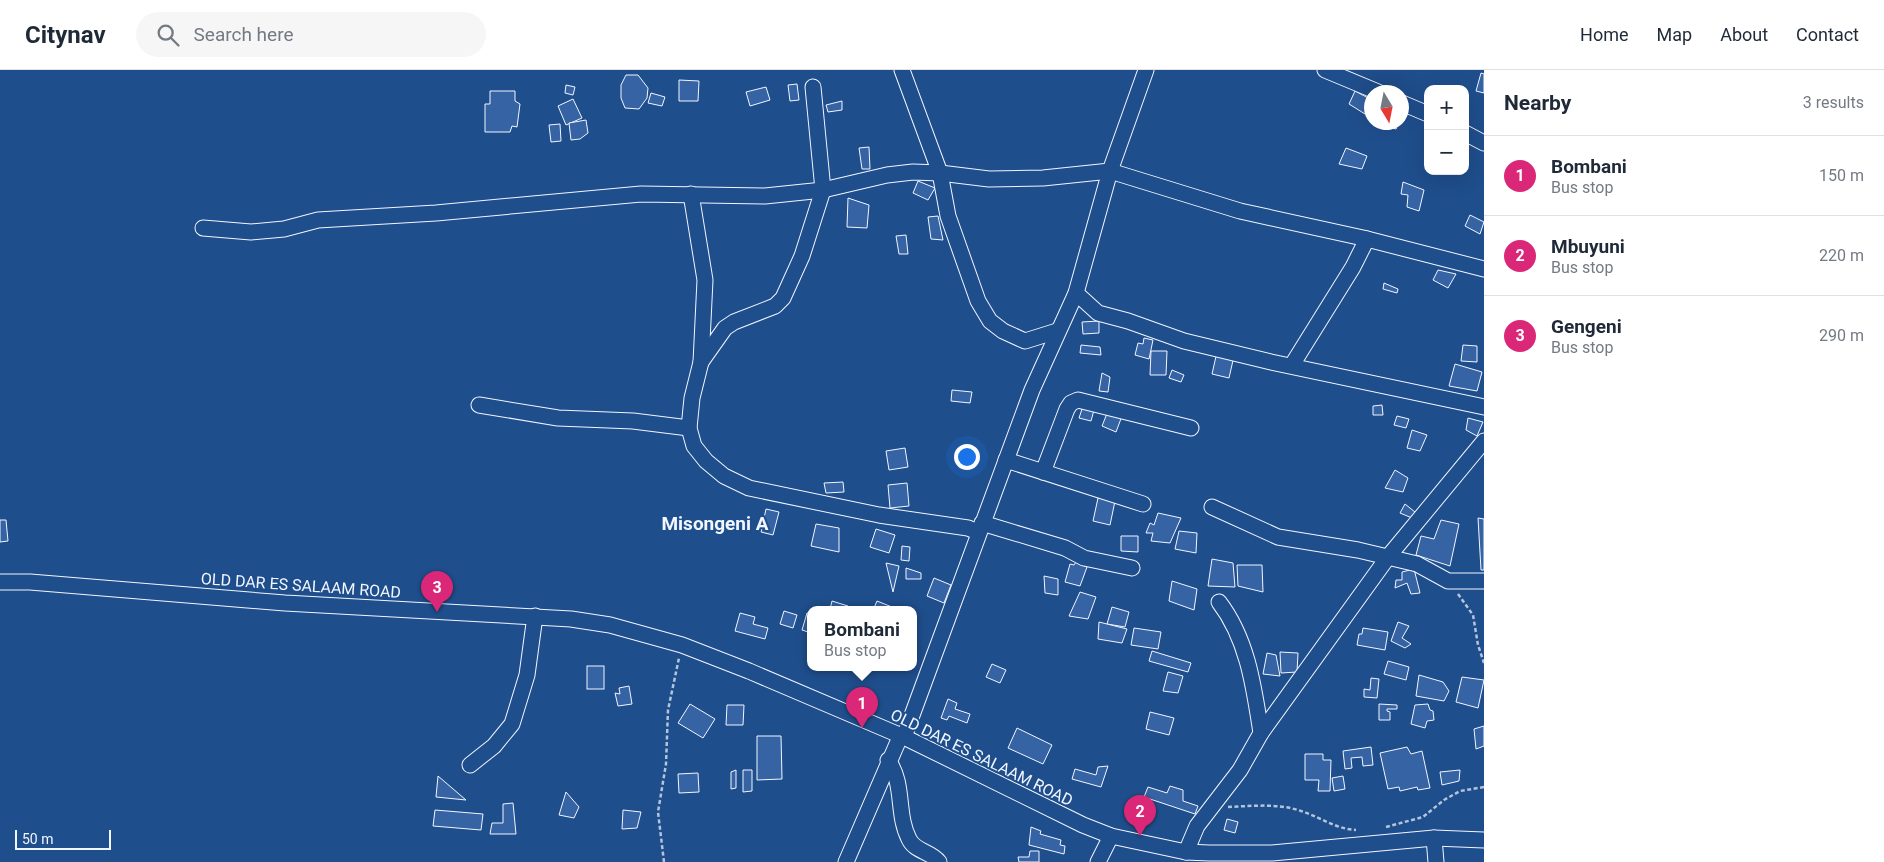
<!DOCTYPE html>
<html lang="en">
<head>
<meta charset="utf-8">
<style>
	:root { --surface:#fff; --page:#f6f6f7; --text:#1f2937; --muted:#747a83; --line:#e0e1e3; --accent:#db2777 }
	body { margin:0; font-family:Roboto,sans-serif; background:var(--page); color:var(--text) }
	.controls { position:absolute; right:15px; top:15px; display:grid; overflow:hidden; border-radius:10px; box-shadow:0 5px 20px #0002 }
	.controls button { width:45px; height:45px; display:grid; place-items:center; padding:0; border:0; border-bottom:1px solid var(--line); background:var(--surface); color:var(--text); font:25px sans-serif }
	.compass { position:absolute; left:1364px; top:15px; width:45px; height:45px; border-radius:50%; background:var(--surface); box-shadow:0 5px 20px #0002; rotate:170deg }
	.scale { position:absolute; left:15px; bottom:12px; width:96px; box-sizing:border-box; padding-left:5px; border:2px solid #f2f6ff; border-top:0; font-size:14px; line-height:18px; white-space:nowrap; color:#f2f6ff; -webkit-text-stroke:4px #1f4e8c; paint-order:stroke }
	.you { position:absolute; left:966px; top:386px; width:18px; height:18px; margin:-12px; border:4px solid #fff; border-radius:50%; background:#1a73e8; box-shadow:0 0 0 8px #1a73e833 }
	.badge { display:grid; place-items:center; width:32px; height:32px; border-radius:50%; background:var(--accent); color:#fff; font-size:16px; font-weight:700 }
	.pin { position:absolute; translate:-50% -41px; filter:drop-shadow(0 1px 2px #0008) }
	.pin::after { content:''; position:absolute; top:26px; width:18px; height:15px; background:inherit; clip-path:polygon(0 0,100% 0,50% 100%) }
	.popup { position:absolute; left:807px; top:536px; width:110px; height:65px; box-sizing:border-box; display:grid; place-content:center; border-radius:10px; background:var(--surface); filter:drop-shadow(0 1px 4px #0005); font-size:16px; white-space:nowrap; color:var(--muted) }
	.popup b { font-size:19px; color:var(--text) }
	.popup::after { content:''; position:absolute; left:50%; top:100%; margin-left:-10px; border:10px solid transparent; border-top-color:var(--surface) }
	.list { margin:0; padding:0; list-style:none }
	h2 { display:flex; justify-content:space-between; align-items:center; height:65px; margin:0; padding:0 20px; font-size:21px }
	h2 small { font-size:16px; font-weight:400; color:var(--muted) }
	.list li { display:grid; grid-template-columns:32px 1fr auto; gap:15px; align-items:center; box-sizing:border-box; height:80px; padding:0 20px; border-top:1px solid var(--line) }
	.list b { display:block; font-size:19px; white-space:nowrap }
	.list p { margin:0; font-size:16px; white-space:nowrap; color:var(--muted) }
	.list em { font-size:16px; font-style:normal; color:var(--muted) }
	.icon { flex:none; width:28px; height:28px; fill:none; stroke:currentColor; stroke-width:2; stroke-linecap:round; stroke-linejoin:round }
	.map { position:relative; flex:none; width:1484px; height:792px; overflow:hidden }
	header { display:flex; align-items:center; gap:30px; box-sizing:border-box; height:70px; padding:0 25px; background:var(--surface); border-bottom:1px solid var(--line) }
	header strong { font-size:24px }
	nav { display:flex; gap:28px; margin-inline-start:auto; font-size:18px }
	.search { width:350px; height:45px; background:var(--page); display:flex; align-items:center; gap:12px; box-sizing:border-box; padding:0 18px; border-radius:28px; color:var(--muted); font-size:19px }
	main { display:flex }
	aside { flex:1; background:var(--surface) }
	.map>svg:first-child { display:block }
</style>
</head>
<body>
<header>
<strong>Citynav</strong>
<div class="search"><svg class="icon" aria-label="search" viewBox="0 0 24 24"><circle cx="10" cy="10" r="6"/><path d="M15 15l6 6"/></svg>Search here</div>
<nav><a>Home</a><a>Map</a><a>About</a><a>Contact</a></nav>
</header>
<main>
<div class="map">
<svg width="1484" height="792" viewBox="0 0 1484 792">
	<rect width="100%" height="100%" fill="#1f4e8c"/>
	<g fill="#3563a3" stroke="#f2f6ff">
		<polygon points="1481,3 1484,4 1484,23 1476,21"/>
		<polygon points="626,5 638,5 648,18 647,28 639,39 625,38 621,28 621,15"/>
		<polygon points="679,10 699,11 698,31 679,31"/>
		<polygon points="797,14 799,30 790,31 788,15"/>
		<polygon points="566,15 575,17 573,25 565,23"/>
		<polygon points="766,17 770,30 750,36 746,22"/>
		<polygon points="490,21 515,21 515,31 520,34 517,57 512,56 510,62 485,62 485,34 490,34"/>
		<polygon points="1355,21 1370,29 1365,44 1349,34"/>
		<polygon points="651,23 665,27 662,36 648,33"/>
		<polygon points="573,29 582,48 566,55 558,36"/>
		<polygon points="842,31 842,40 828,42 826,35"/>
		<polygon points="586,50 588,63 580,69 571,70 569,53"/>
		<polygon points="1384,52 1399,52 1396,59 1383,55"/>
		<polygon points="560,54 561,71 551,72 549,55"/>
		<polygon points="869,77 870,99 862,99 859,78"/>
		<polygon points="1346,78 1367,86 1362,99 1339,94"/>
		<polygon points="918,111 935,118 928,130 913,123"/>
		<polygon points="1403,112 1424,120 1419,141 1407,137 1408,125 1401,124"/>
		<polygon points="848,128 869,135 867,158 847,157"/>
		<polygon points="1470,145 1484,152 1480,164 1465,156"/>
		<polygon points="938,146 943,170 931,169 928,147"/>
		<polygon points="906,165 908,184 899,184 896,166"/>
		<polygon points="1438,200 1456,204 1448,218 1433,210"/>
		<polygon points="1384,213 1398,219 1397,223 1383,219"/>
		<polygon points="1099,251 1099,263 1083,264 1082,252"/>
		<polygon points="1144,268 1153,270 1149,289 1135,285 1138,273 1143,274"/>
		<polygon points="1081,275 1100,277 1101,285 1080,283"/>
		<polygon points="1463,275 1477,276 1477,292 1461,291"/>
		<polygon points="1151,281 1167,281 1166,305 1150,305"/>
		<polygon points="1217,282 1234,286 1229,308 1212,304"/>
		<polygon points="1455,294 1482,302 1477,321 1449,316"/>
		<polygon points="1172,300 1184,305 1181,312 1169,308"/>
		<polygon points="1102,303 1110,307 1108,322 1099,321"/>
		<polygon points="952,320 972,322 970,333 951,331"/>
		<polygon points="1382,335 1383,345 1373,345 1373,336"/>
		<polygon points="1083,336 1094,340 1091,351 1079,348"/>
		<polygon points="1108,341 1122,346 1116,362 1102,356"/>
		<polygon points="1397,346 1409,349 1406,358 1394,355"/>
		<polygon points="1468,348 1483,352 1477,366 1466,360"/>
		<polygon points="1412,360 1427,365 1420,381 1407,378"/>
		<polygon points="905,378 908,397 889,400 886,381"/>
		<polygon points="1395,400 1408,408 1403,422 1385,418"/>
		<polygon points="843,412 844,422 826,423 824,413"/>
		<polygon points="907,413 909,436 890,438 888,415"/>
		<polygon points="1098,428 1115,431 1110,455 1093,451"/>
		<polygon points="1405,434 1415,442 1412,448 1400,443"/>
		<polygon points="766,439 779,442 773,465 761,462"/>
		<polygon points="1158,443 1181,448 1170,473 1151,471 1153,463 1146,463 1150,453 1154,455"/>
		<polygon points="1478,448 1484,449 1484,500 1481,500"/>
		<polygon points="0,450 6,450 8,471 0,472"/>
		<polygon points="1441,450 1459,454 1450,496 1416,485 1421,466 1434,469"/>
		<polygon points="816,454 839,458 839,482 811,476"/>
		<polygon points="876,459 895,465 889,483 870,477"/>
		<polygon points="1179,461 1197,463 1196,483 1175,479"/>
		<polygon points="1121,466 1138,466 1138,482 1121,481"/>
		<polygon points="902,476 910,477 909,491 901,490"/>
		<polygon points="1212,489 1233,493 1235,517 1208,516"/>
		<polygon points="1076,492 1087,497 1080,516 1065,512 1070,494 1074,495"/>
		<polygon points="886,493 899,496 893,522"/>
		<polygon points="1237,495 1262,495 1263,522 1238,516"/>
		<polygon points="906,498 921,503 921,509 906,509"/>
		<polygon points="1414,499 1420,523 1411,524 1407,513 1395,518 1396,510 1402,510 1402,502"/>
		<polygon points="1044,506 1058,509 1058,525 1045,523"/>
		<polygon points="934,508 951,515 944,533 927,526"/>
		<polygon points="1172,511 1197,519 1194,540 1169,531"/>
		<polygon points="1080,522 1096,527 1088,549 1069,546"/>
		<polygon points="832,531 848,536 847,539 830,539"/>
		<polygon points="877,531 892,537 891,539 874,538"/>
		<polygon points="1112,537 1129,542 1125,557 1107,554"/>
		<polygon points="784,541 797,545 793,558 780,554"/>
		<polygon points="740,543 755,547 753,554 768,558 765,569 735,561"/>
		<polygon points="807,543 811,544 811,563 802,560"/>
		<polygon points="1099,552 1127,559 1122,573 1098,569"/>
		<polygon points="1398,552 1409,556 1402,568 1411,574 1405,578 1391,571"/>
		<polygon points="1134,558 1161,562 1158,579 1131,575"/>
		<polygon points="1363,558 1388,562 1385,580 1357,575 1359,564 1362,564"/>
		<polygon points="1152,581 1191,593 1188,602 1149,591"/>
		<polygon points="1280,582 1298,583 1297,602 1281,603"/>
		<polygon points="1267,583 1276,585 1280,606 1263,604"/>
		<polygon points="1388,591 1409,597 1406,610 1384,604"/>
		<polygon points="992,594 1006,600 1000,613 986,607"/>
		<rect x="587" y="596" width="17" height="23"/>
		<polygon points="1168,602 1183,606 1178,623 1163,621"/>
		<polygon points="1419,605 1443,612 1449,621 1444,631 1416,626"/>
		<polygon points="1462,607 1484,610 1478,638 1456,632"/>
		<polygon points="1371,608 1379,609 1377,628 1364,627 1364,619 1370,620"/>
		<polygon points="629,616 632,634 618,636 615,623 620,624 619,618"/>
		<polygon points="948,629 957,633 955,639 970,644 967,653 949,646 947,650 941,648"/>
		<polygon points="690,634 715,649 703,668 678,653"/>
		<polygon points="1379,634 1397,635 1397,639 1387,639 1387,641 1390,642 1390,650 1379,650"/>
		<polygon points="1428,634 1430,640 1433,641 1434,650 1427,651 1425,658 1411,654 1415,635"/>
		<polygon points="727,635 744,635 743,655 726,655"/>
		<polygon points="1150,642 1174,648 1169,665 1146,659"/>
		<polygon points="1484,656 1484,676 1476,679 1474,659"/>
		<polygon points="1017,658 1052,675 1043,694 1008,678"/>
		<polygon points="757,666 781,666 782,709 757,710"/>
		<polygon points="1371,677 1373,695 1363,696 1362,687 1351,688 1352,698 1345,699 1343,681"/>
		<polygon points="1407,677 1411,684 1422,681 1430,718 1418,720 1417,717 1400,721 1399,717 1388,719 1380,683"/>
		<polygon points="1305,684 1323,684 1323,690 1331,690 1330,721 1318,721 1319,710 1305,710"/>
		<polygon points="1108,696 1101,717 1072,709 1075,699 1096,705 1098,697"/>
		<polygon points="736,700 736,718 731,719 731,702"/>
		<polygon points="743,700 752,700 752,721 743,722"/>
		<polygon points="1460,700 1459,711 1442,715 1440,702"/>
		<polygon points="698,703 699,722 679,723 678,704"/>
		<polygon points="438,706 466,730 436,727"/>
		<polygon points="1343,706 1345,719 1334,721 1332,708"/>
		<polygon points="1170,716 1183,720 1183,731 1198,736 1195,744 1144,727 1148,717 1167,723"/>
		<polygon points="566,722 579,737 574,748 559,745"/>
		<polygon points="513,733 516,764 490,764 492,753 503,753 503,734"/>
		<polygon points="435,740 483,744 481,760 433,756"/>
		<polygon points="623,740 641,742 637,758 622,759"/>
		<polygon points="1227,749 1238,752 1235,763 1224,760"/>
		<polygon points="1031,757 1041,761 1040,764 1061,770 1060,775 1065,776 1064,784 1029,775"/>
		<polygon points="1030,781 1039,781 1039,792 1019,792 1018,787 1029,787"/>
	</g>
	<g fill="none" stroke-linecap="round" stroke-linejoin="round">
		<defs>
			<g id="minor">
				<polyline points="902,0 940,103 948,146 978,231 990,251 1003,261 1025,271 1057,261"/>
				<polyline points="1325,0 1378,22"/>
				<polyline points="1402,33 1428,44"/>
				<polyline points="1465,63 1484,73"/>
				<polyline points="691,124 705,210 701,292 692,328 689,358 694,376 706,391 724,406 749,418 879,445 968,458 978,462"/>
				<polyline points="203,158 251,162 284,159 318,150 436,143 641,124 765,126 823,120 887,105 913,102 940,103 989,109 1043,108 1110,101 1240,141 1363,168 1484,199"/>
				<polyline points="1076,223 1098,243 1128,251 1184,271 1271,292 1484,337"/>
				<polyline points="701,292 725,258 734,252 775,236 783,228 802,186 823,120 813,17"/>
				<polyline points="1292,295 1353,197 1367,169"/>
				<polyline points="479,335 558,348 633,351 689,358"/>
				<polyline points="1006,390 1143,434"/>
				<polyline points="1043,402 1067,339 1071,333 1078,330 1191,358"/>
				<polyline points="1212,437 1278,467 1358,480 1417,494 1448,511 1484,511"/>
				<polyline points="982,453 1065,478 1084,488 1132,498"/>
				<polyline points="0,512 30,512 285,533 571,549 610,555 682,575 749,601 904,667 1083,755 1111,766 1186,782 1209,783 1272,783 1434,768 1484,770"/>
				<path d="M1219,532C1248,570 1254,618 1261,663"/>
				<polyline points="904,667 1032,320 1076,223 1110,101 1146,0"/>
				<path d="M888,690C905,714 896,744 909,769C915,782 931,781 939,792"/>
				<polyline points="470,695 494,676 512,654 527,605 535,546"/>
				<polyline points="1434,768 1436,792"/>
				<polyline points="1186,782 1197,756 1240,700 1261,663 1388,487 1484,371"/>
				<polyline points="846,792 900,667"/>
				<polyline points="1098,792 1111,766"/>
			</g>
		</defs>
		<use href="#minor" stroke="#f2f6ff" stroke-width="17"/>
		<g stroke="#b3c4dc" stroke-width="2.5" stroke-dasharray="4 2.5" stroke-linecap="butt">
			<polyline points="1458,524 1473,545 1478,575 1484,593"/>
			<path d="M1228,737C1252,736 1278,733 1301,741C1320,747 1336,759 1356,760"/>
			<polyline points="1386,757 1423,747 1444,730 1460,721 1484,717"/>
			<polyline points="664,792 658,742 666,694 668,640 679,588"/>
		</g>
		<use href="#minor" stroke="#1f4e8c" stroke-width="15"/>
	</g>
	<g text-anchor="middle" stroke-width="4" stroke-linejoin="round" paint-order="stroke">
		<g font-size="16" fill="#f2f6ff" stroke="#1f4e8c">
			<text transform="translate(301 515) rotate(4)" y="6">OLD DAR ES SALAAM ROAD</text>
			<text transform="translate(982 687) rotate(26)" y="6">OLD DAR ES SALAAM ROAD</text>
		</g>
		<g font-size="19" font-weight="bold" fill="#f2f6ff" stroke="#1f4e8c">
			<text x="715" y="460">Misongeni A</text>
		</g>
	</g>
</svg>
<div class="controls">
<button>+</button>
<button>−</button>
</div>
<svg class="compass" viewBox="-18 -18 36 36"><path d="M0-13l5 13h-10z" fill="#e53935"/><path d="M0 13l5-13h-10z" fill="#747a83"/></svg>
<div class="scale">50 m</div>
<div class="you"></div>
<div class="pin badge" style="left:862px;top:658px">1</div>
<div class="popup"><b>Bombani</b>Bus stop</div>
<div class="pin badge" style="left:1140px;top:766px">2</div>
<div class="pin badge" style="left:437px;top:542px">3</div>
</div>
<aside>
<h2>Nearby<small>3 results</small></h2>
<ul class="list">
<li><span class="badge">1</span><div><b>Bombani</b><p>Bus stop</p></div><em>150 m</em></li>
<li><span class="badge">2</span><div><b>Mbuyuni</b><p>Bus stop</p></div><em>220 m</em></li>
<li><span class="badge">3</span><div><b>Gengeni</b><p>Bus stop</p></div><em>290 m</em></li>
</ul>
</aside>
</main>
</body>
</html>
